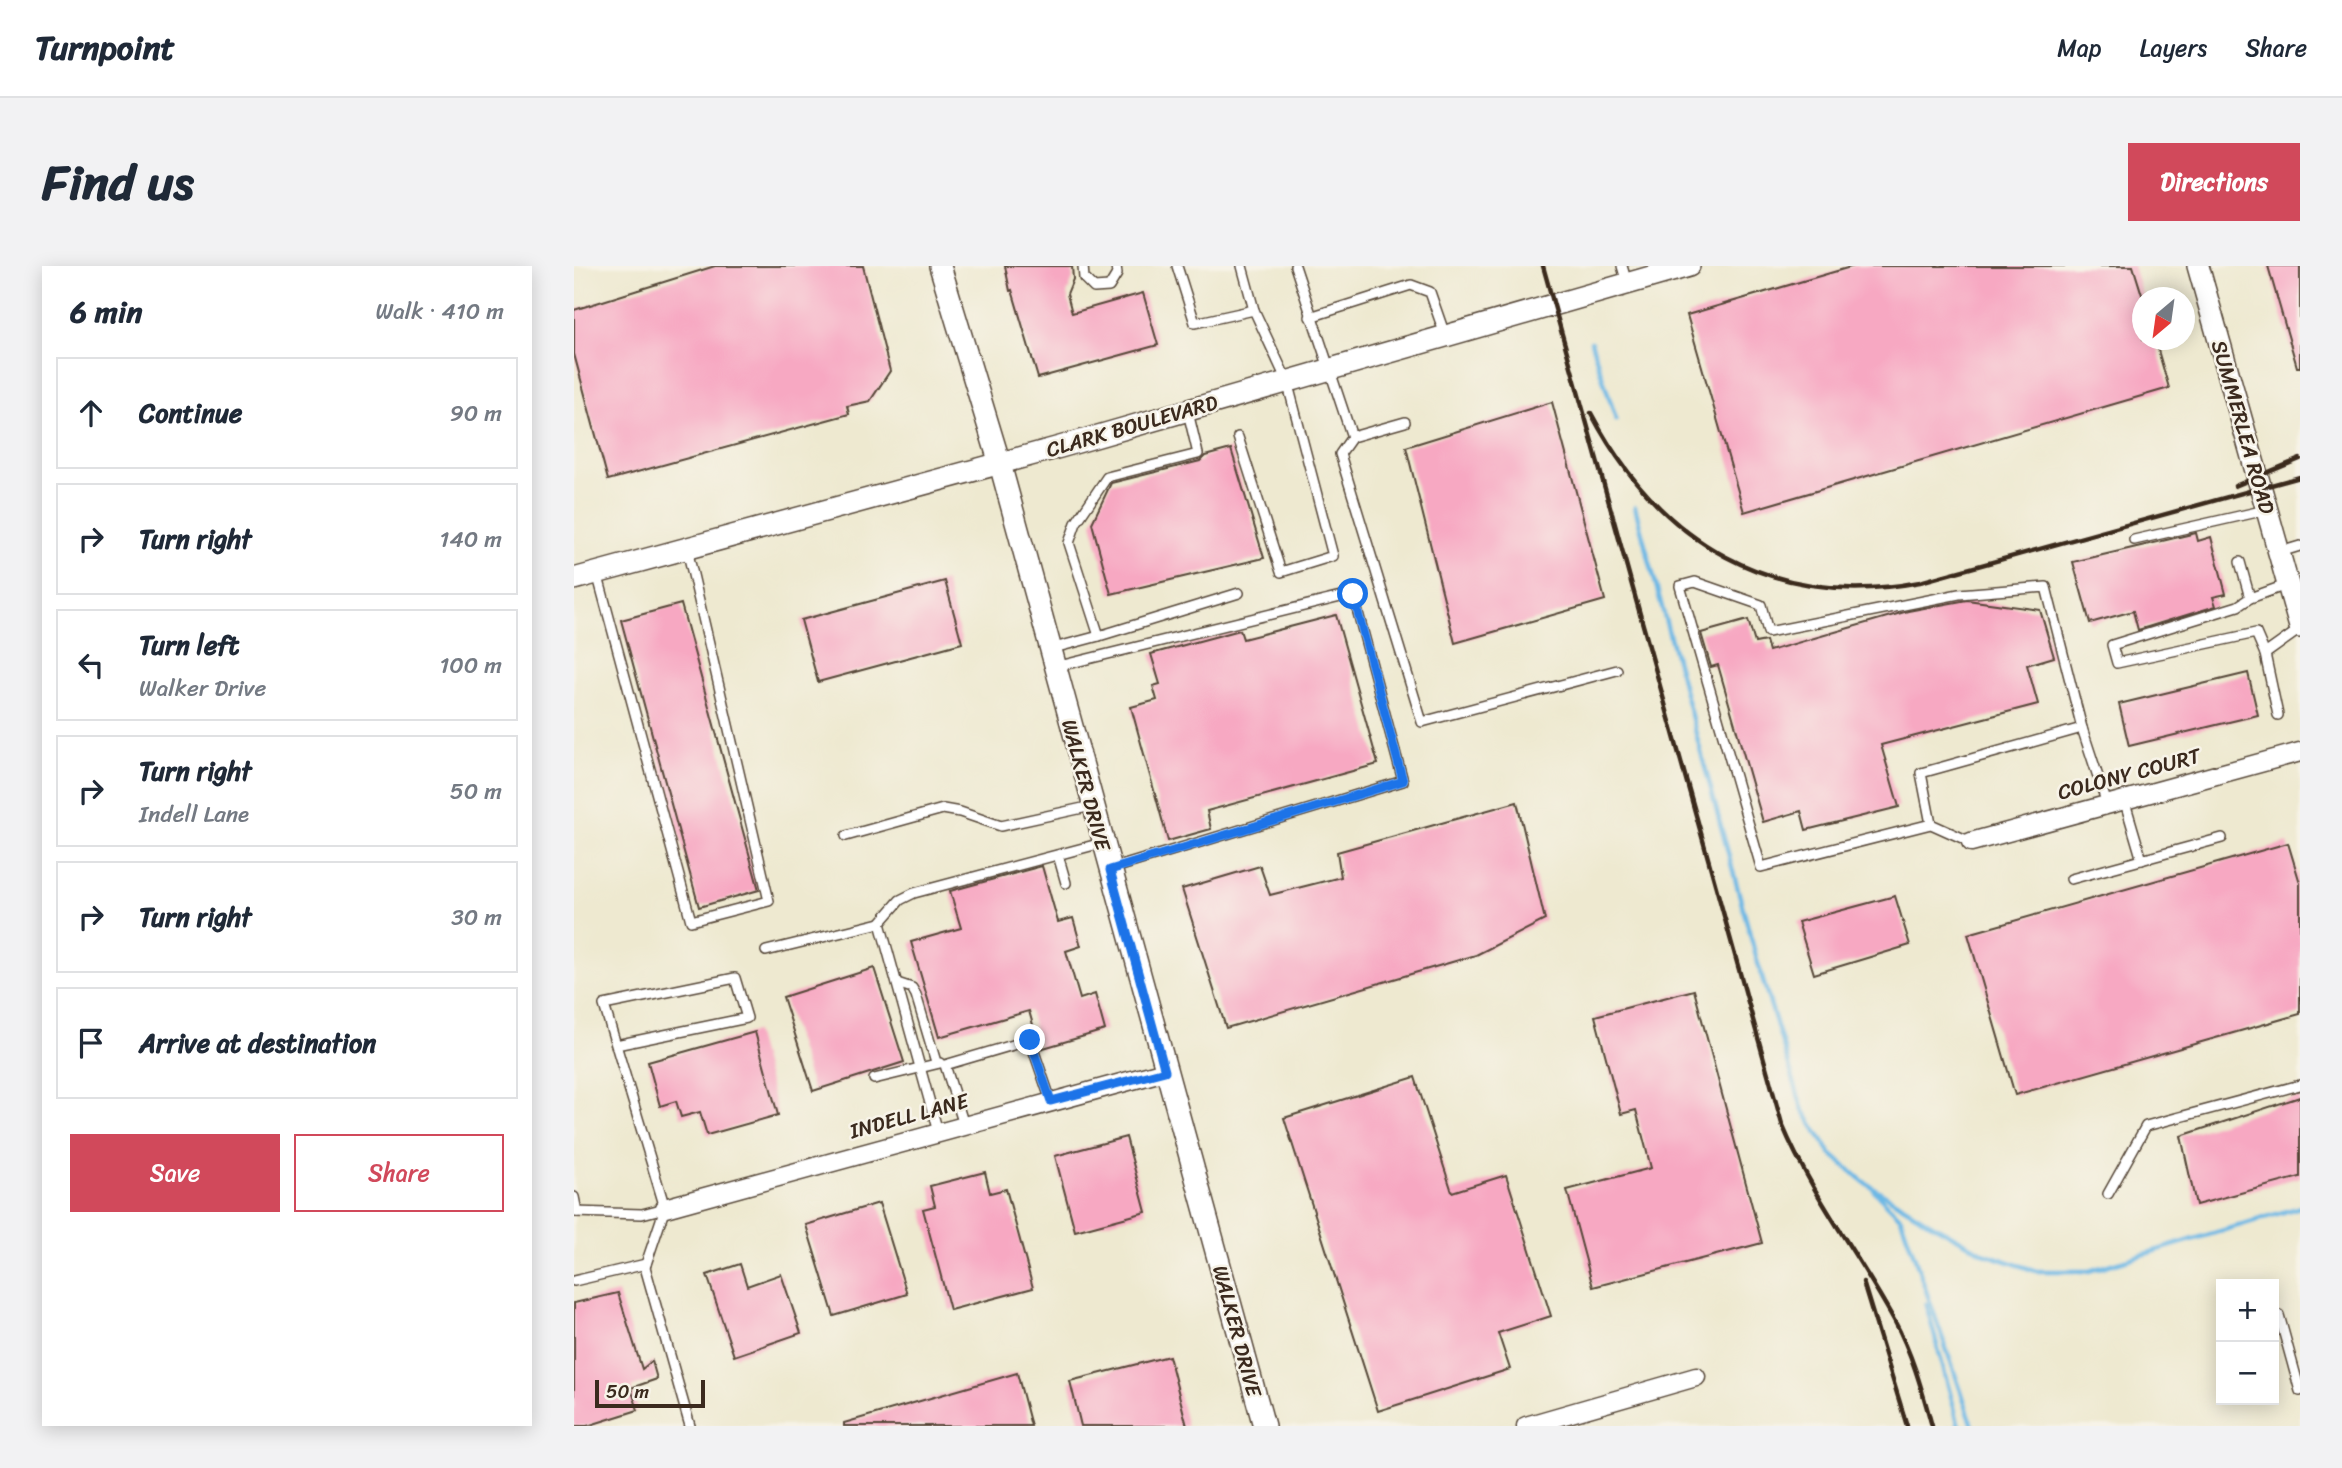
<!DOCTYPE html>
<html lang="en">
<head>
<meta charset="utf-8">
<style>
	:root { --surface:#fff; --page:#f2f2f3; --text:#1f2937; --muted:#747a83; --line:#e0e1e3; --accent:#d1495b }
	body { margin:0; font-family:Sriracha,sans-serif; background:var(--page); color:var(--text) }
	.controls { position:absolute; right:21px; bottom:21px; display:grid; overflow:hidden; border-radius:0px; box-shadow:0 4px 18px #0003 }
	.controls button { width:63px; height:63px; display:grid; place-items:center; padding:0; border:0; border-bottom:2px solid var(--line); background:var(--surface); color:var(--text); font:35px sans-serif }
	.compass { position:absolute; left:1558px; top:21px; width:63px; height:63px; border-radius:50%; background:var(--surface); box-shadow:0 4px 18px #0003; rotate:209deg }
	.scale { position:absolute; left:21px; bottom:18px; width:110px; box-sizing:border-box; padding-left:7px; border:4px solid #3b2a1e; border-top:0; font-size:19px; line-height:24px; white-space:nowrap; color:#3b2a1e; -webkit-text-stroke:5px #f7f3e8; paint-order:stroke }
	.stop { position:absolute; width:21px; height:21px; margin:-16px; border:5px solid #1a73e8; border-radius:50%; background:#fff }
	.stop.end { background:#1a73e8; border-color:#fff; box-shadow:0 2px 7px #0008 }
	.list { margin:0; padding:0; list-style:none }
	h2 { display:flex; justify-content:space-between; align-items:center; height:91px; margin:0; padding:0 28px; font-size:30px }
	h2 small { font-size:23px; font-weight:400; color:var(--muted) }
	.list li { display:grid; grid-template-columns:46px 1fr auto; gap:21px; align-items:center; box-sizing:border-box; height:112px; margin:0 14px 14px; padding:0 14px; border:2px solid var(--line); border-radius:0px }
	.list b { display:block; font-size:26px; white-space:nowrap }
	.list p { margin:0; font-size:23px; white-space:nowrap; color:var(--muted) }
	.list em { font-size:23px; font-style:normal; color:var(--muted) }
	.actions { display:flex; gap:14px; padding:21px 28px }
	.actions a { flex:1; padding:16px 0; border:2px solid var(--accent); border-radius:0px; text-align:center; font-size:24px; color:var(--accent) }
	.actions .main { background:var(--accent); color:#fff }
	.icon { flex:none; width:38px; height:38px; fill:none; stroke:currentColor; stroke-width:2; stroke-linecap:round; stroke-linejoin:round }
	.map { position:relative; flex:none; width:1726px; height:1160px; overflow:hidden; border-radius:0px }
	header { display:flex; align-items:center; gap:42px; box-sizing:border-box; height:98px; padding:0 35px; background:var(--surface); border-bottom:2px solid var(--line) }
	header strong { font-size:33px }
	nav { display:flex; gap:38px; margin-inline-start:auto; font-size:24px }
	.intro { display:flex; align-items:center; justify-content:space-between; box-sizing:border-box; height:168px; padding:0 42px }
	h1 { margin:0; font-size:49px }
	.button { padding:18px 32px; border-radius:0px; background:var(--accent); color:#fff; font-size:24px; font-weight:700 }
	main { display:flex; gap:42px; padding:0 42px }
	aside { flex:1; background:var(--surface); border-radius:0px; box-shadow:0 4px 18px #0003 }
	.map>svg:first-child { display:block }
</style>
</head>
<body>
<header>
<strong>Turnpoint</strong>
<nav><a>Map</a><a>Layers</a><a>Share</a></nav>
</header>
<div class="intro"><h1>Find us</h1><a class="button">Directions</a></div>
<main>
<aside>
<h2>6 min<small>Walk · 410 m</small></h2>
<ul class="list">
<li><svg class="icon" aria-label="ahead" viewBox="0 0 24 24"><path d="M12 20V5M6 11l6-6 6 6"/></svg><div><b>Continue</b></div><em>90 m</em></li>
<li><svg class="icon" aria-label="right" viewBox="0 0 24 24"><path d="M7 20v-9h11M14 6l5 5-5 5"/></svg><div><b>Turn right</b></div><em>140 m</em></li>
<li><svg class="icon" aria-label="left" viewBox="0 0 24 24"><path d="M17 20v-9H6M10 6l-5 5 5 5"/></svg><div><b>Turn left</b><p>Walker Drive</p></div><em>100 m</em></li>
<li><svg class="icon" aria-label="right" viewBox="0 0 24 24"><path d="M7 20v-9h11M14 6l5 5-5 5"/></svg><div><b>Turn right</b><p>Indell Lane</p></div><em>50 m</em></li>
<li><svg class="icon" aria-label="right" viewBox="0 0 24 24"><path d="M7 20v-9h11M14 6l5 5-5 5"/></svg><div><b>Turn right</b></div><em>30 m</em></li>
<li><svg class="icon" aria-label="arrive" viewBox="0 0 24 24"><path d="M6 21V4h12l-3 4 3 4H6"/></svg><div><b>Arrive at destination</b></div></li>
</ul>
<div class="actions"><a class="main">Save</a><a>Share</a></div>
</aside>
<div class="map">
<svg width="1726" height="1160" viewBox="0 0 1726 1160">
	<rect width="100%" height="100%" fill="#f7f3e8"/>
	<filter id="ink" filterUnits="userSpaceOnUse"><feTurbulence type="fractalNoise" baseFrequency=".0143" numOctaves="2"/><feDisplacementMap in="SourceGraphic" scale="14" xChannelSelector="R" yChannelSelector="G"/><feConvolveMatrix kernelMatrix="1 2 1 2 8 2 1 2 1" color-interpolation-filters="sRGB"/></filter>
	<filter id="wash" filterUnits="userSpaceOnUse"><feTurbulence type="fractalNoise" baseFrequency=".00686" numOctaves="4" result="noise"/><feDisplacementMap in="SourceGraphic" scale="28" xChannelSelector="R" yChannelSelector="G"/><feGaussianBlur stdDeviation="1.57" result="paint"/><feColorMatrix in="noise" values="0 0 0 0 0 0 0 0 0 0 0 0 0 0 0 0 0 1.4 0 .05"/><feComposite in="paint" operator="in"/></filter>
	<g filter="url(#wash)">
		<rect width="100%" height="100%" fill="#eee9d0"/>
		<g fill="none" stroke-linecap="round" stroke-linejoin="round">
			<g stroke="#6cb8e5" stroke-width="4.5">
				<polyline points="1017,76 1042,153"/>
				<polyline points="1061,241 1184,698 1228,842 1257,888 1290,916 1358,958 1412,988 1462,1005 1515,1005 1726,941"/>
				<polyline points="1300,925 1327,952 1399,1160"/>
				<polyline points="1352,1038 1385,1160"/>
			</g>
		</g>
		<g id="blocks">
			<g fill="#f7a8c2">
				<polygon points="141,0 289,0 316,105 296,135 273,140 275,148 34,214 0,88 0,44"/>
				<polygon points="431,0 498,0 499,13 493,28 498,47 569,27 584,79 464,112 438,24 436,25"/>
				<polygon points="1280,0 1559,0 1569,32 1569,74 1581,74 1595,122 1170,246 1113,49"/>
				<polygon points="1694,0 1726,0 1726,101 1723,101"/>
				<polygon points="978,136 1031,334 881,377 832,181"/>
				<polygon points="657,183 690,292 537,328 518,257 537,217 626,195 631,190"/>
				<polygon points="1622,267 1624,275 1637,271 1652,328 1639,331 1642,340 1564,364 1559,345 1516,357 1499,296"/>
				<polygon points="371,315 388,377 244,416 227,354"/>
				<polygon points="1393,334 1466,344 1480,391 1453,399 1464,438 1307,479 1325,541 1232,564 1227,545 1189,556 1144,399 1137,401 1127,367 1174,354 1181,377 1192,375 1195,385 1334,345"/>
				<polygon points="107,338 185,624 125,641 47,354"/>
				<polygon points="762,349 804,498 633,545 637,563 594,575 557,441 583,434 579,420 586,418 577,388 666,364 669,373"/>
				<polygon points="1674,407 1684,449 1555,480 1545,438"/>
				<polygon points="943,536 971,654 902,689 652,762 608,623 686,600 696,629 767,611 763,586"/>
				<polygon points="1714,577 1726,617 1726,748 1441,829 1394,668"/>
				<polygon points="468,600 484,656 499,652 507,680 492,685 506,733 521,728 531,764 466,783 455,745 365,771 337,676 387,662 376,625"/>
				<polygon points="1321,630 1336,679 1240,708 1224,656"/>
				<polygon points="300,702 330,796 239,825 209,731"/>
				<polygon points="1120,724 1188,977 1019,1021 993,924 1077,902 1062,844 1047,848 1021,750"/>
				<polygon points="181,766 204,849 133,869 126,846 107,851 102,835 86,840 74,796"/>
				<polygon points="841,811 878,926 932,909 977,1050 924,1067 936,1103 804,1145 710,852"/>
				<polygon points="1726,831 1726,911 1622,939 1607,870"/>
				<polygon points="552,871 572,946 501,965 481,890"/>
				<polygon points="411,906 416,927 432,923 459,1022 376,1044 349,943 361,940 356,920"/>
				<polygon points="305,937 333,1028 260,1050 232,959"/>
				<polygon points="166,998 173,1020 207,1008 227,1067 160,1090 133,1009"/>
				<polygon points="44,1027 68,1103 78,1095 83,1113 57,1122 64,1144 13,1160 0,1160 0,1037"/>
				<polygon points="595,1090 613,1160 507,1160 496,1115"/>
				<polygon points="443,1107 457,1160 270,1160 270,1157"/>
			</g>
		</g>
	</g>
	<g filter="url(#ink)">
		<use href="#blocks" fill-opacity="0" stroke="#564739" stroke-width="2"/>
		<g fill="none" stroke-linecap="round" stroke-linejoin="round">
			<defs>
				<g id="service">
					<polyline points="509,0 510,12 520,22 535,21 543,8 542,0"/>
					<polyline points="603,0 621,57 680,44"/>
					<polyline points="721,0 778,171 831,156"/>
					<polyline points="1048,0 1053,17"/>
					<polyline points="736,51 837,19 856,26 871,69"/>
					<polyline points="614,146 624,188 533,211 502,257 495,277 525,370 665,327"/>
					<polyline points="664,171 707,306 759,290 713,115 680,44 668,0"/>
					<polyline points="778,171 766,188 848,456 1043,404"/>
					<polyline points="1560,274 1692,244"/>
					<polyline points="1706,286 1726,280"/>
					<polyline points="1666,296 1676,332"/>
					<polyline points="23,307 117,655 195,635 113,283"/>
					<polyline points="476,383 525,370"/>
					<polyline points="1691,388 1682,367 1543,397 1538,379 1664,340 1676,332 1712,319"/>
					<polyline points="481,401 779,328 829,515 537,603"/>
					<polyline points="1704,449 1691,388 1726,363"/>
					<polyline points="1508,462 1533,538"/>
					<polyline points="1550,533 1568,594"/>
					<polyline points="1357,558 1187,601 1106,320 1121,316 1187,339 1194,366 1385,328 1472,321 1508,462 1347,507 1357,558 1397,576"/>
					<polyline points="272,570 369,543 386,546 427,560 518,540"/>
					<polyline points="484,589 492,617"/>
					<polyline points="1497,613 1648,572"/>
					<polyline points="306,657 326,634 340,627 528,577"/>
					<polyline points="192,685 306,657 364,866"/>
					<polyline points="323,717 338,722 342,729 362,796"/>
					<polyline points="300,813 366,797"/>
					<polyline points="390,859 371,799 456,774 477,835"/>
					<polyline points="1534,928 1572,860 1726,819"/>
					<polyline points="0,931 3,946"/>
					<polyline points="91,942 71,1001 116,1160"/>
					<polyline points="0,946 68,948 91,942 30,739 161,712 173,752 42,779"/>
					<polyline points="0,1015 72,998"/>
					<polyline points="1705,1049 1726,1125"/>
				</g>
				<g id="minor">
					<polyline points="1397,576 1726,486"/>
					<polyline points="91,942 591,805"/>
					<polyline points="952,1160 1122,1111"/>
				</g>
				<g id="tertiary">
					<polyline points="366,0 426,198 690,1160"/>
					<polyline points="1624,0 1726,361"/>
					<polyline points="0,313 486,181 1115,0"/>
				</g>
			</defs>
			<use href="#service" stroke="#564739" stroke-width="12"/>
			<use href="#minor" stroke="#564739" stroke-width="21"/>
			<use href="#tertiary" stroke="#564739" stroke-width="24"/>
			<use href="#service" stroke="#fff" stroke-width="9"/>
			<use href="#minor" stroke="#fff" stroke-width="18"/>
			<use href="#tertiary" stroke="#fff" stroke-width="21"/>
			<g stroke="#3b2a1e" stroke-width="4.5">
				<path d="M969,0L1208,858C1237,928 1284,988 1320,1054C1338,1087 1348,1124 1358,1160"/>
				<path d="M1017,147C1085,277 1199,344 1346,316L1726,211"/>
				<polyline points="1661,220 1726,193"/>
				<polyline points="1289,1016 1333,1160"/>
			</g>
		</g>
	</g>
	<g fill="none" stroke-linecap="round" stroke-linejoin="round" filter="url(#ink)">
		<polyline stroke="#1a73e8" stroke-width="9" points="456,774 477,835 591,805 536,604 829,515 779,328"/>
	</g>
	<g text-anchor="middle" stroke-width="5" stroke-linejoin="round" paint-order="stroke">
		<g font-size="21" fill="#3b2a1e" stroke="#f7f3e8">
			<text transform="translate(558 160) rotate(-16)" y="7">CLARK BOULEVARD</text>
			<text transform="translate(1669 161) rotate(74)" y="7">SUMMERLEA ROAD</text>
			<text transform="translate(1555 508) rotate(-15)" y="7">COLONY COURT</text>
			<text transform="translate(512 519) rotate(75)" y="7">WALKER DRIVE</text>
			<text transform="translate(335 850) rotate(-15)" y="7">INDELL LANE</text>
			<text transform="translate(663 1065) rotate(75)" y="7">WALKER DRIVE</text>
		</g>
	</g>
</svg>
<div class="controls">
<button>+</button>
<button>−</button>
</div>
<svg class="compass" viewBox="-18 -18 36 36"><path d="M0-13l5 13h-10z" fill="#e53935"/><path d="M0 13l5-13h-10z" fill="#747a83"/></svg>
<div class="scale">50 m</div>
<div class="stop" style="left:779px;top:328px"></div>
<div class="stop end" style="left:456px;top:774px"></div>
</div>
</main>
</body>
</html>
